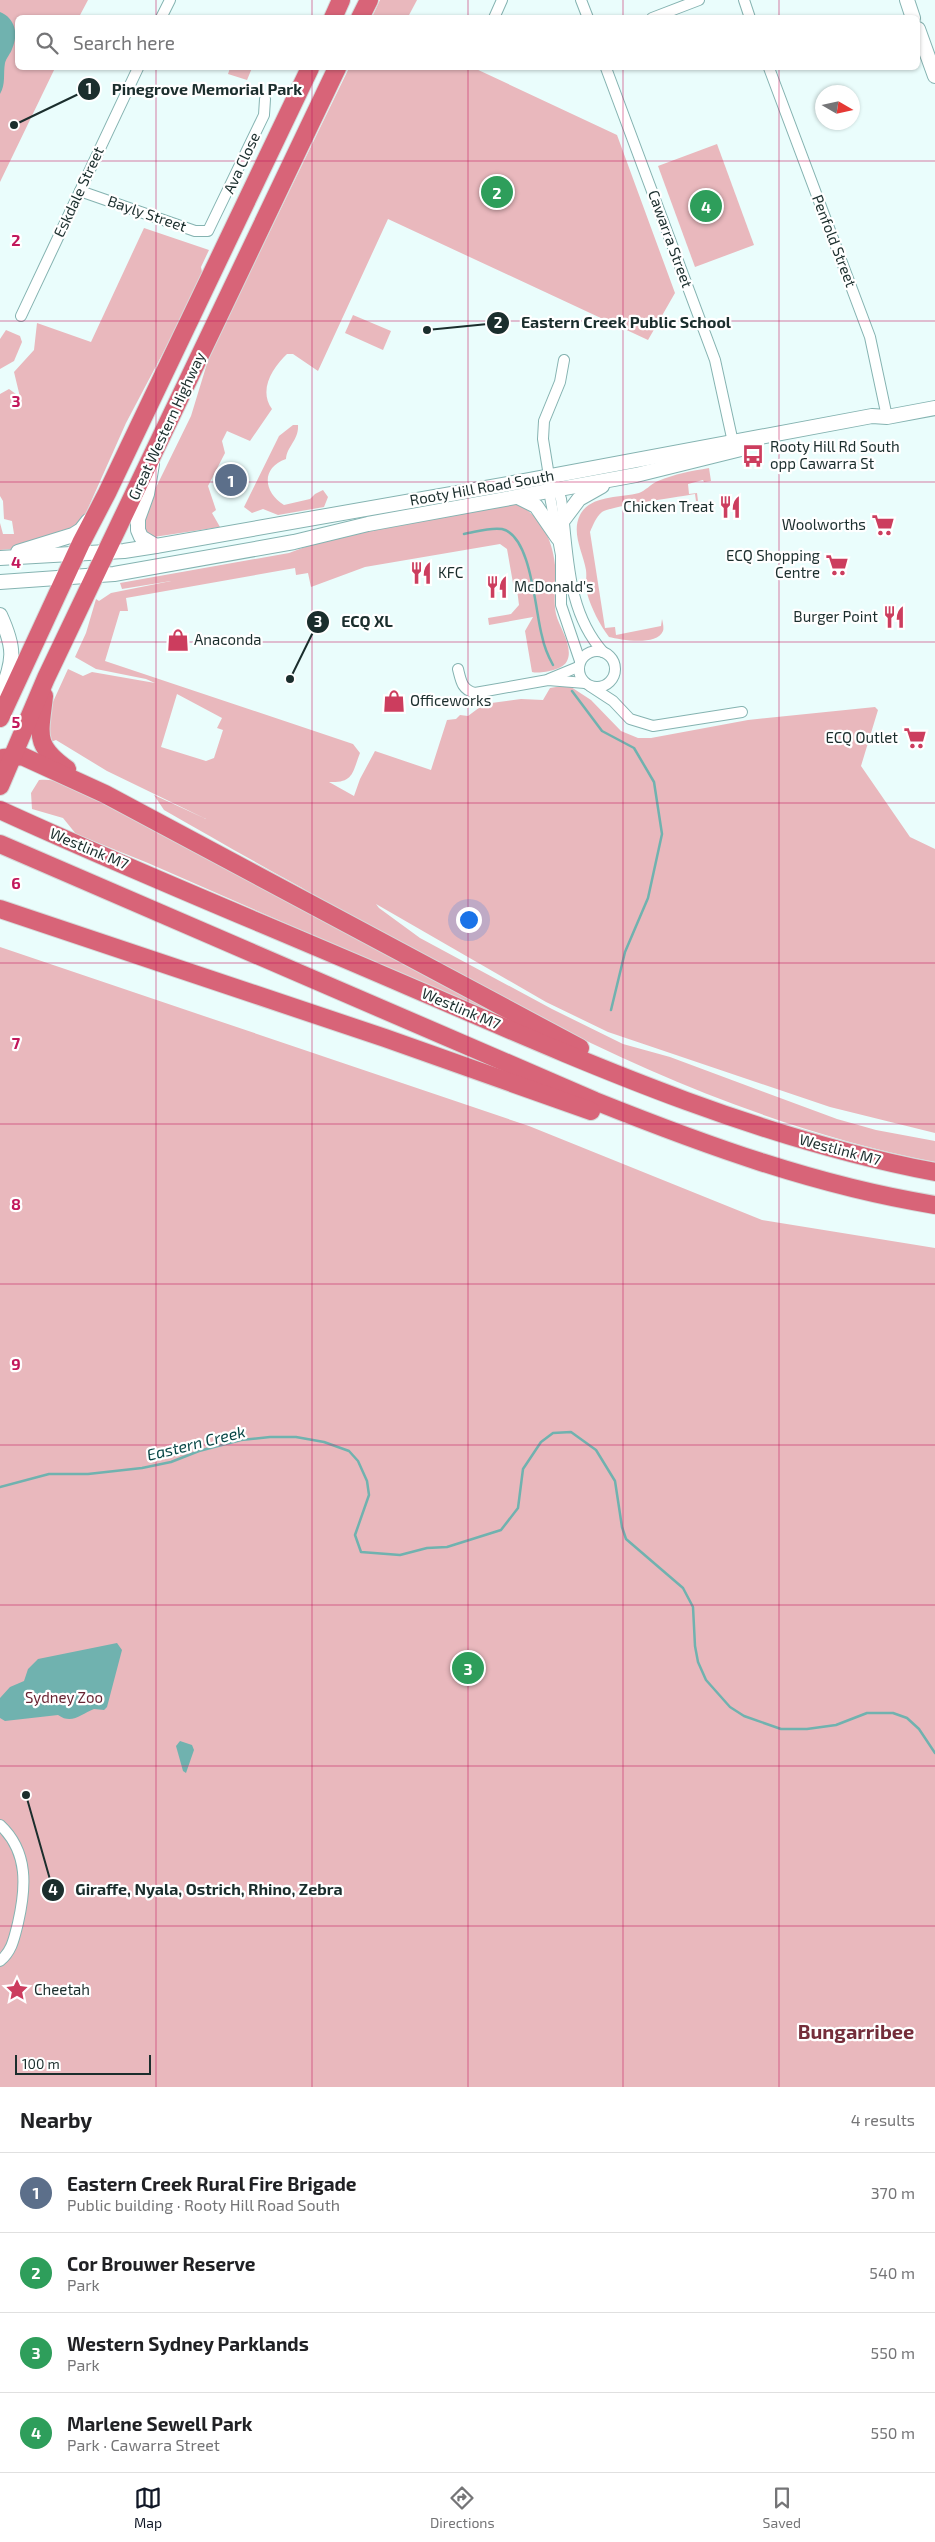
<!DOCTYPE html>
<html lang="en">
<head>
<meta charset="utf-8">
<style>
	:root { --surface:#fff; --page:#f2f2f2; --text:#202124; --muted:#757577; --line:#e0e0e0; --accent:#111827 }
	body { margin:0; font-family:"Exo 2",sans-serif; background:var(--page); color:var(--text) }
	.compass { position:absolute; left:815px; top:85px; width:45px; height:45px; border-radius:50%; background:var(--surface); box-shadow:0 1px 4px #0004; rotate:99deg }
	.scale { position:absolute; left:15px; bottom:12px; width:136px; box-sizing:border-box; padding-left:5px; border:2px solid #1b2e2d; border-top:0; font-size:14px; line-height:18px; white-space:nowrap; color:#1b2e2d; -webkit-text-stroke:4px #fff; paint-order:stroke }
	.you { position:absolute; left:468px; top:919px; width:18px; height:18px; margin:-12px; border:4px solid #fff; border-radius:50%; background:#1a73e8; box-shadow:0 0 0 8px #1a73e833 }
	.badge { display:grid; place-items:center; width:32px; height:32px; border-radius:50%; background:var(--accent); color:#fff; font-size:16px; font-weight:700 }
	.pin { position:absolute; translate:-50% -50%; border:2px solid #fff; box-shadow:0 1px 5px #0006 }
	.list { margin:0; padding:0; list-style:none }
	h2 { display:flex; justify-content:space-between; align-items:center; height:65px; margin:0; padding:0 20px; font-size:21px }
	h2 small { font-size:16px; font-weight:400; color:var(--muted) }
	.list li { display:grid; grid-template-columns:32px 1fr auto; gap:15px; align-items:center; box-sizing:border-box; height:80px; padding:0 20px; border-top:1px solid var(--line) }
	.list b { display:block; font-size:19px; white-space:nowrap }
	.list p { margin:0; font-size:16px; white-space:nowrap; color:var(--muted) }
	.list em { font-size:16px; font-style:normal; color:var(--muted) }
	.icon { flex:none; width:28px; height:28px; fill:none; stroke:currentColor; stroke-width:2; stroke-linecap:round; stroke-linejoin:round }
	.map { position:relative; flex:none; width:935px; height:2087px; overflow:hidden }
	.search { position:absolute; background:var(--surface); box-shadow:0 1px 4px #0004; left:15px; right:15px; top:15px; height:55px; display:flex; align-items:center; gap:12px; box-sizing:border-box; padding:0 18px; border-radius:8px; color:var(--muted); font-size:19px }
	.sheet { height:385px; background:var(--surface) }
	nav { display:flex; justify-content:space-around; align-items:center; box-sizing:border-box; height:70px; border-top:1px solid var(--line); background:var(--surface); font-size:14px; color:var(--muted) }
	nav a { display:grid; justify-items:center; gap:2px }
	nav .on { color:var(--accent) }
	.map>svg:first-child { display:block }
</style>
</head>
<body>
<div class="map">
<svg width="935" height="2087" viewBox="0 0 935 2087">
	<rect width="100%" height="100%" fill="#eafdfc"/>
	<g fill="#e9b8bd" fill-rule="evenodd">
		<polygon points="0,0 88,0 79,17 18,18 18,68 55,68 0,182"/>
		<polygon points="380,0 417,0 408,17 372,17"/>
		<polygon points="230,68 252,68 247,80 228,74"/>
		<path d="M349,68H474L617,135L675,293L648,340L388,219L318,371L293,354H287C273,367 258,390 272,409L250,441L227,431L222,441L225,453L208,486L216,510L212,513L220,527L154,537L145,531L141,518L191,416L209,357Z"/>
		<polygon points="717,144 754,245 695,267 658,166"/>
		<polygon points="144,228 209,250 201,267 203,277 126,423 85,515 77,528 67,534 66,530 60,531 60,536 12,549 0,550 0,523 3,534 14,534 12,521 4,519 3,501 0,496 0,394 9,389 20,397 14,372 34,350 37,323 91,342"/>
		<polygon points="353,315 391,331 383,350 345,333"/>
		<polygon points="6,330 20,336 22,342 14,361 0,369 0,339"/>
		<path d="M293,425H298C299,440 287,446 286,459C260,468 264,493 284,505L310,499L315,494L323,490L328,497L324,507L278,515L263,509L252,513L244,507L279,436Z"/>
		<path d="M709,468L711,481L704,482L703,480L688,484L689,494L697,493L698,501H696L695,494C679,497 611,506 602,512C596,517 593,525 590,532L605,628L615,627L616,635L661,626L662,619C663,623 664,628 663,631C657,646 621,640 609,637C600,625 591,608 587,593C585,586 587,578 586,570C583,552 571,533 580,515C590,495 620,498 639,493C645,491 651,484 658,481C675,474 691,471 709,468Z"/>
		<path d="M515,502C544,518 554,542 556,575C556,588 553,600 556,614C559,627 574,647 567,661C563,670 541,674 532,672L525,631L533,617L489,625L488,618L511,614L519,605L517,589L513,583L507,549L500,544L365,567L311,587L308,573L296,575L295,568L126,598L128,611H120L105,661L353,744L360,753C352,774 353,783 329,782L354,796L360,779L375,751L431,770L447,720L456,719L460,715L468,716L484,704L521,699L543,700L550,688L568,685L591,700L621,731L638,738H651L748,720L875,707L878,710L861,766L910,837L935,849V1133L830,1107L608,1032L546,1002L376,904L379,908L420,938L552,1009L623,1044L670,1057L837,1119L876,1130L935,1141V1162C763,1128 612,1058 459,976C421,956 382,937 345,916C328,906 312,893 295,884C251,860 208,835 164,810L154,795L206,819L107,771L56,740L48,743L47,715L68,669L83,676L92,672L155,683L146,679L96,669L75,657L86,633L96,599L99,601L111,593L171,581L122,589L120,583L289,553L329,538ZM177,694L222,718L217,728L223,730L214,758L206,761L161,747Z"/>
		<path d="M39,780C65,777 93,797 115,808L494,1010L493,1014L148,863L76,834L63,818L32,809L31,793Z"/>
		<polygon points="0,947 529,1126 762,1220 935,1248 935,2087 0,2087"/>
	</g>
	<g fill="#70b2af">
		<path d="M0,12C15,18 19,34 12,49C11,53 6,58 5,63C3,74 6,84 0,94Z"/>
		<path d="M117,1643L122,1650L107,1707L104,1710L94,1709C81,1714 72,1725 58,1715L5,1721L0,1718V1698L10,1687L24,1681L28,1669L38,1659Z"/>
		<polygon points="180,1741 192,1745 194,1750 186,1773 183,1771 176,1746"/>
	</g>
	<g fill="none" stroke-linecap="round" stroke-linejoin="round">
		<g stroke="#70b2af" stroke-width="2.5">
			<path d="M464,534C476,532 490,527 502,529C532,536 535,612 542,636C544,646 548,656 553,665"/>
			<polyline points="572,691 602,731 634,748 654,782 662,834 648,898 625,952 611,1010"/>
			<polyline points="0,1487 49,1474 88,1474 142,1468 171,1462 199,1451 241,1440 270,1437 296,1437 324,1442 349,1451 358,1461 367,1481 369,1495 355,1535 361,1552 400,1555 427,1548 447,1547 501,1530 518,1508 523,1469 541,1442 553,1433 571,1432 596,1450 615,1481 622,1527 626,1539 683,1588 693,1607 695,1646 698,1662 706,1680 730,1707 744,1716 781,1729 807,1729 836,1725 867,1713 893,1713 907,1718 919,1729 935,1753"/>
		</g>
		<defs>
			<g id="street">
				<polyline points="581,0 588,18"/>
				<polyline points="744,0 750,18"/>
				<polyline points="161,18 170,0"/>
				<polyline points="494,18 502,0"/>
				<polyline points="652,18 699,0"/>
				<polyline points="606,68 715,360 734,447"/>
				<polyline points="769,68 870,337 887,417"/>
				<polyline points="80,191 195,231 208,231 264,115 265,99"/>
				<polyline points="21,316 138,68"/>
				<polyline points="564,360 560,382 544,421 543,439 549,476 549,491 561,555 561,605 580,661"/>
				<path d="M556,485L561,499C569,552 565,609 603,652"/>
				<circle cx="597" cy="669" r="18"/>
				<path d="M458,669C461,681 462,690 475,693L548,680L585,683"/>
				<polyline points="549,679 578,667"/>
				<polyline points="590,686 613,701 630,719 653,726 742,712"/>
				<path d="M0,1825C29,1852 26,1888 18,1923C14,1939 12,1951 0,1961"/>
			</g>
			<g id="secondary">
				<polyline points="907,0 913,18"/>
				<polyline points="918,29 935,76"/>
				<polyline points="152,464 147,494 138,519 138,530 141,537 156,546"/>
				<polyline points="518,497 536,506 558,538"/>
				<polyline points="564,519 579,499 602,486"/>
				<polyline points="18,552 73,535 81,530 88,521"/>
				<polyline points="0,558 124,551 156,546 530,480 872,416 887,417 935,408"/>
				<polyline points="0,582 114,574 294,542 368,524 636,475 741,449"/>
				<path d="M0,615C17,652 13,660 0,697"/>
			</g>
			<g id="highway">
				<polyline points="333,18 341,0"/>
				<polyline points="360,18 369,0"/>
				<path d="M44,696C40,734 33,745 67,769"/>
				<polyline points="0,718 81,543 107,493 310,68"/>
				<polyline points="3,758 22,756 105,794 580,1048"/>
				<polyline points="0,786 46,678 337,68"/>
				<path d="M0,810C135,872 272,927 408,986C580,1060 750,1137 935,1172"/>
				<path d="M0,844L595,1101C705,1145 817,1186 935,1205"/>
				<polyline points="0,909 385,1038 591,1111"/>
			</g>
		</defs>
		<use href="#street" stroke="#85b3b1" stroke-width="12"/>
		<use href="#secondary" stroke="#85b3b1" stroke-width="16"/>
		<use href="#highway" stroke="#d6d9d9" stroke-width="20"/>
		<use href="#street" stroke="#fff" stroke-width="10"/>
		<use href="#secondary" stroke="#fff" stroke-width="14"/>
		<use href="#highway" stroke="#d86478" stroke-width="18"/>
	</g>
	<path fill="none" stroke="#c2185b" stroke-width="1" stroke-opacity="0.55" d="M156,0V18M312,0V18M468,0V18M623,0V18M779,0V18M156,68V2087M312,68V2087M468,68V2087M623,68V2087M779,68V2087M0,161H935M0,321H935M0,482H935M0,642H935M0,803H935M0,963H935M0,1124H935M0,1284H935M0,1445H935M0,1605H935M0,1766H935M0,1926H935"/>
	<defs>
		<symbol id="bus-bare" viewBox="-9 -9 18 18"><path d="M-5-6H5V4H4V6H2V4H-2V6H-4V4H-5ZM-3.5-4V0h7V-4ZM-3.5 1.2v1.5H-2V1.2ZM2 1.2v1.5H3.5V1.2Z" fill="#cc3d5e" stroke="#fff" stroke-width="2.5" paint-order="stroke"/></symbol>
		<symbol id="restaurant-bare" viewBox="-9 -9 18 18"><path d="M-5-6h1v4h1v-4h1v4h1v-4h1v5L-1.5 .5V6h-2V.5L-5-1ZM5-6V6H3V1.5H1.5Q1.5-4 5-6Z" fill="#cc3d5e" stroke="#fff" stroke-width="2.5" paint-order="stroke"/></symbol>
		<symbol id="supermarket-bare" viewBox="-9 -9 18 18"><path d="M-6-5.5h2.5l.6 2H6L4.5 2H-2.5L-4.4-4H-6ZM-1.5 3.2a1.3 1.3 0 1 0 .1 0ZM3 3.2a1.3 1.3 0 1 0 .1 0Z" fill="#cc3d5e" stroke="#fff" stroke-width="2.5" paint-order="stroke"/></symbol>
		<symbol id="shop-bare" viewBox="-9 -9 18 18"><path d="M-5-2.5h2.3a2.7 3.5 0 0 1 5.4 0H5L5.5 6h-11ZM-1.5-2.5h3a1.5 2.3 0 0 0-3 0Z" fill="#cc3d5e" stroke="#fff" stroke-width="2.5" paint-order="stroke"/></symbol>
		<symbol id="sight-bare" viewBox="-9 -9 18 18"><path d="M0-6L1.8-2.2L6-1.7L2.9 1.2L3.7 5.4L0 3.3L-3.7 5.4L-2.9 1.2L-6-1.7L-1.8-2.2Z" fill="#cc3d5e" stroke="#fff" stroke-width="2.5" paint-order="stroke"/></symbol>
	</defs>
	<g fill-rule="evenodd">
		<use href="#bus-bare" x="737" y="440" width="32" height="32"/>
		<use href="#restaurant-bare" x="714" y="491" width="32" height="32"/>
		<use href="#supermarket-bare" x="867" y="509" width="32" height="32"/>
		<use href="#supermarket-bare" x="821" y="549" width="32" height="32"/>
		<use href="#restaurant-bare" x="405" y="557" width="32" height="32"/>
		<use href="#restaurant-bare" x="481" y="571" width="32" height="32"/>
		<use href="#restaurant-bare" x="878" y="601" width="32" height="32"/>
		<use href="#shop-bare" x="162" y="624" width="32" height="32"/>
		<use href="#shop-bare" x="378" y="685" width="32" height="32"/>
		<use href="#supermarket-bare" x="899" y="722" width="32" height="32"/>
		<use href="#sight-bare" x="1" y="1974" width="32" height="32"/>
	</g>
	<g text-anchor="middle" stroke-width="4.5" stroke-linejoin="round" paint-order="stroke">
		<g font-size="15" fill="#1b2e2d" stroke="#fff">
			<text transform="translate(242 163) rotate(-65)" y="5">Ava Close</text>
			<text transform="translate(79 192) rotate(-65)" y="5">Eskdale Street</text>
			<text transform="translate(147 214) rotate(19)" y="5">Bayly Street</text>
			<text transform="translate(670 239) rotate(70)" y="5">Cawarra Street</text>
			<text transform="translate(834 241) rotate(69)" y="5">Penfold Street</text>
			<text transform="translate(167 426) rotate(-65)" y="5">Great Western Highway</text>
			<text transform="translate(482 488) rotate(-10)" y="5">Rooty Hill Road South</text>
			<text transform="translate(89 849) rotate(23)" y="5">Westlink M7</text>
			<text transform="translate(461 1009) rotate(23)" y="5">Westlink M7</text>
			<text transform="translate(840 1150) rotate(15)" y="5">Westlink M7</text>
		</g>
		<g font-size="15" fill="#1b2e2d" stroke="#fff" text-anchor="start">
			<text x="770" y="452">Rooty Hill Rd South<tspan x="770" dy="17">opp Cawarra St</tspan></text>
			<text x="714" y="512" text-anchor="end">Chicken Treat</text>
			<text x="866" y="530" text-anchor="end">Woolworths</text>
			<text x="820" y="561" text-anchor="end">ECQ Shopping<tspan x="820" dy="17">Centre</tspan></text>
			<text x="438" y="578">KFC</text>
			<text x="514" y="592">McDonald's</text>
			<text x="878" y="622" text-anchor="end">Burger Point</text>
			<text x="194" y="645">Anaconda</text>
			<text x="410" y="706">Officeworks</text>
			<text x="898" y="743" text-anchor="end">ECQ Outlet</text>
			<text x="34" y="1995">Cheetah</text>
		</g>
		<g font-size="15" fill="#692533" stroke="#fff">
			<text x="64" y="1703">Sydney Zoo</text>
		</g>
		<g font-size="16" font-style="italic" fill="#074645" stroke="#fff">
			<text transform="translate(196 1443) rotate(-14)" y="6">Eastern Creek</text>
		</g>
		<g font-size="20" font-weight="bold" fill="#742d3a" stroke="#fff">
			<text x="856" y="2039">Bungarribee</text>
		</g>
	</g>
	<g font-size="16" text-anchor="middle" font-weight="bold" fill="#c2185b" stroke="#fff" stroke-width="4.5" stroke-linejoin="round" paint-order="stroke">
		<text x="16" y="246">2</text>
		<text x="16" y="407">3</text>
		<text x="16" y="568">4</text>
		<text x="16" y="728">5</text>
		<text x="16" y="889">6</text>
		<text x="16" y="1049">7</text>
		<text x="16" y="1210">8</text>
		<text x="16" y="1370">9</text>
	</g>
	<path fill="none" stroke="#1b2e2d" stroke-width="2" d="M14 125L89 89M427 330L498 323M290 679L318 622M26 1795L53 1890"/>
	<g fill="#1b2e2d" stroke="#fff" stroke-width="2">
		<circle cx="14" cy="125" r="5"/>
		<circle cx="427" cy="330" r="5"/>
		<circle cx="290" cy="679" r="5"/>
		<circle cx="26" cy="1795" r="5"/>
		<circle cx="89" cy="89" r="12"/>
		<circle cx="498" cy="323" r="12"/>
		<circle cx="318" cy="622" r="12"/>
		<circle cx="53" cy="1890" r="12"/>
	</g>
	<g font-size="15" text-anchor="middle" font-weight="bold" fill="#fff">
		<text x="89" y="94">1</text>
		<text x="498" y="328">2</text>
		<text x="318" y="627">3</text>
		<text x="53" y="1895">4</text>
	</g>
	<g font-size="16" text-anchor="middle" font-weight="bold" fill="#1b2e2d" stroke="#fff" stroke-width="4.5" stroke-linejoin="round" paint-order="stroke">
		<text x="207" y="95">Pinegrove Memorial Park</text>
		<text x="626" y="328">Eastern Creek Public School</text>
		<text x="367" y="627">ECQ XL</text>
		<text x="209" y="1895">Giraffe, Nyala, Ostrich, Rhino, Zebra</text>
	</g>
</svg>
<svg class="compass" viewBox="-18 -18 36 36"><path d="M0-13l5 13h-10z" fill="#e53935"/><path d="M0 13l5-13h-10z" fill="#757577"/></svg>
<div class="scale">100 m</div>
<div class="you"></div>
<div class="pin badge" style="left:231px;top:480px;background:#5c6f8a">1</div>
<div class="pin badge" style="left:497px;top:192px;background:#2e9e5b">2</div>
<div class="pin badge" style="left:468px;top:1668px;background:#2e9e5b">3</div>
<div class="pin badge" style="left:706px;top:206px;background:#2e9e5b">4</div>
<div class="search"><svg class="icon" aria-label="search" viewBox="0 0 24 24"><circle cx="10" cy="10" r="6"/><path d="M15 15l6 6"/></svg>Search here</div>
</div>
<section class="sheet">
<h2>Nearby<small>4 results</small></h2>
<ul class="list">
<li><span class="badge" style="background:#5c6f8a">1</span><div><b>Eastern Creek Rural Fire Brigade</b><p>Public building · Rooty Hill Road South</p></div><em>370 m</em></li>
<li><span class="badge" style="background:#2e9e5b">2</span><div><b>Cor Brouwer Reserve</b><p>Park</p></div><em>540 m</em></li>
<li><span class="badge" style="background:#2e9e5b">3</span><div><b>Western Sydney Parklands</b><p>Park</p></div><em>550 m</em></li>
<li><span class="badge" style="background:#2e9e5b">4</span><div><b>Marlene Sewell Park</b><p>Park · Cawarra Street</p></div><em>550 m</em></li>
</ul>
</section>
<nav>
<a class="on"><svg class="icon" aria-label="map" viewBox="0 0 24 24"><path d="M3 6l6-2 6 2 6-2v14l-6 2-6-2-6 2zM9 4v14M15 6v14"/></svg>Map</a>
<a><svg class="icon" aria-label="directions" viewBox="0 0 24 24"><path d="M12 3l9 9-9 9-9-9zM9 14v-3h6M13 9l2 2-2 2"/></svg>Directions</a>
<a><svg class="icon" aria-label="saved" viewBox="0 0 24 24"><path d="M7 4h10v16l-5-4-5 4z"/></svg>Saved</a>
</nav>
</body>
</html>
